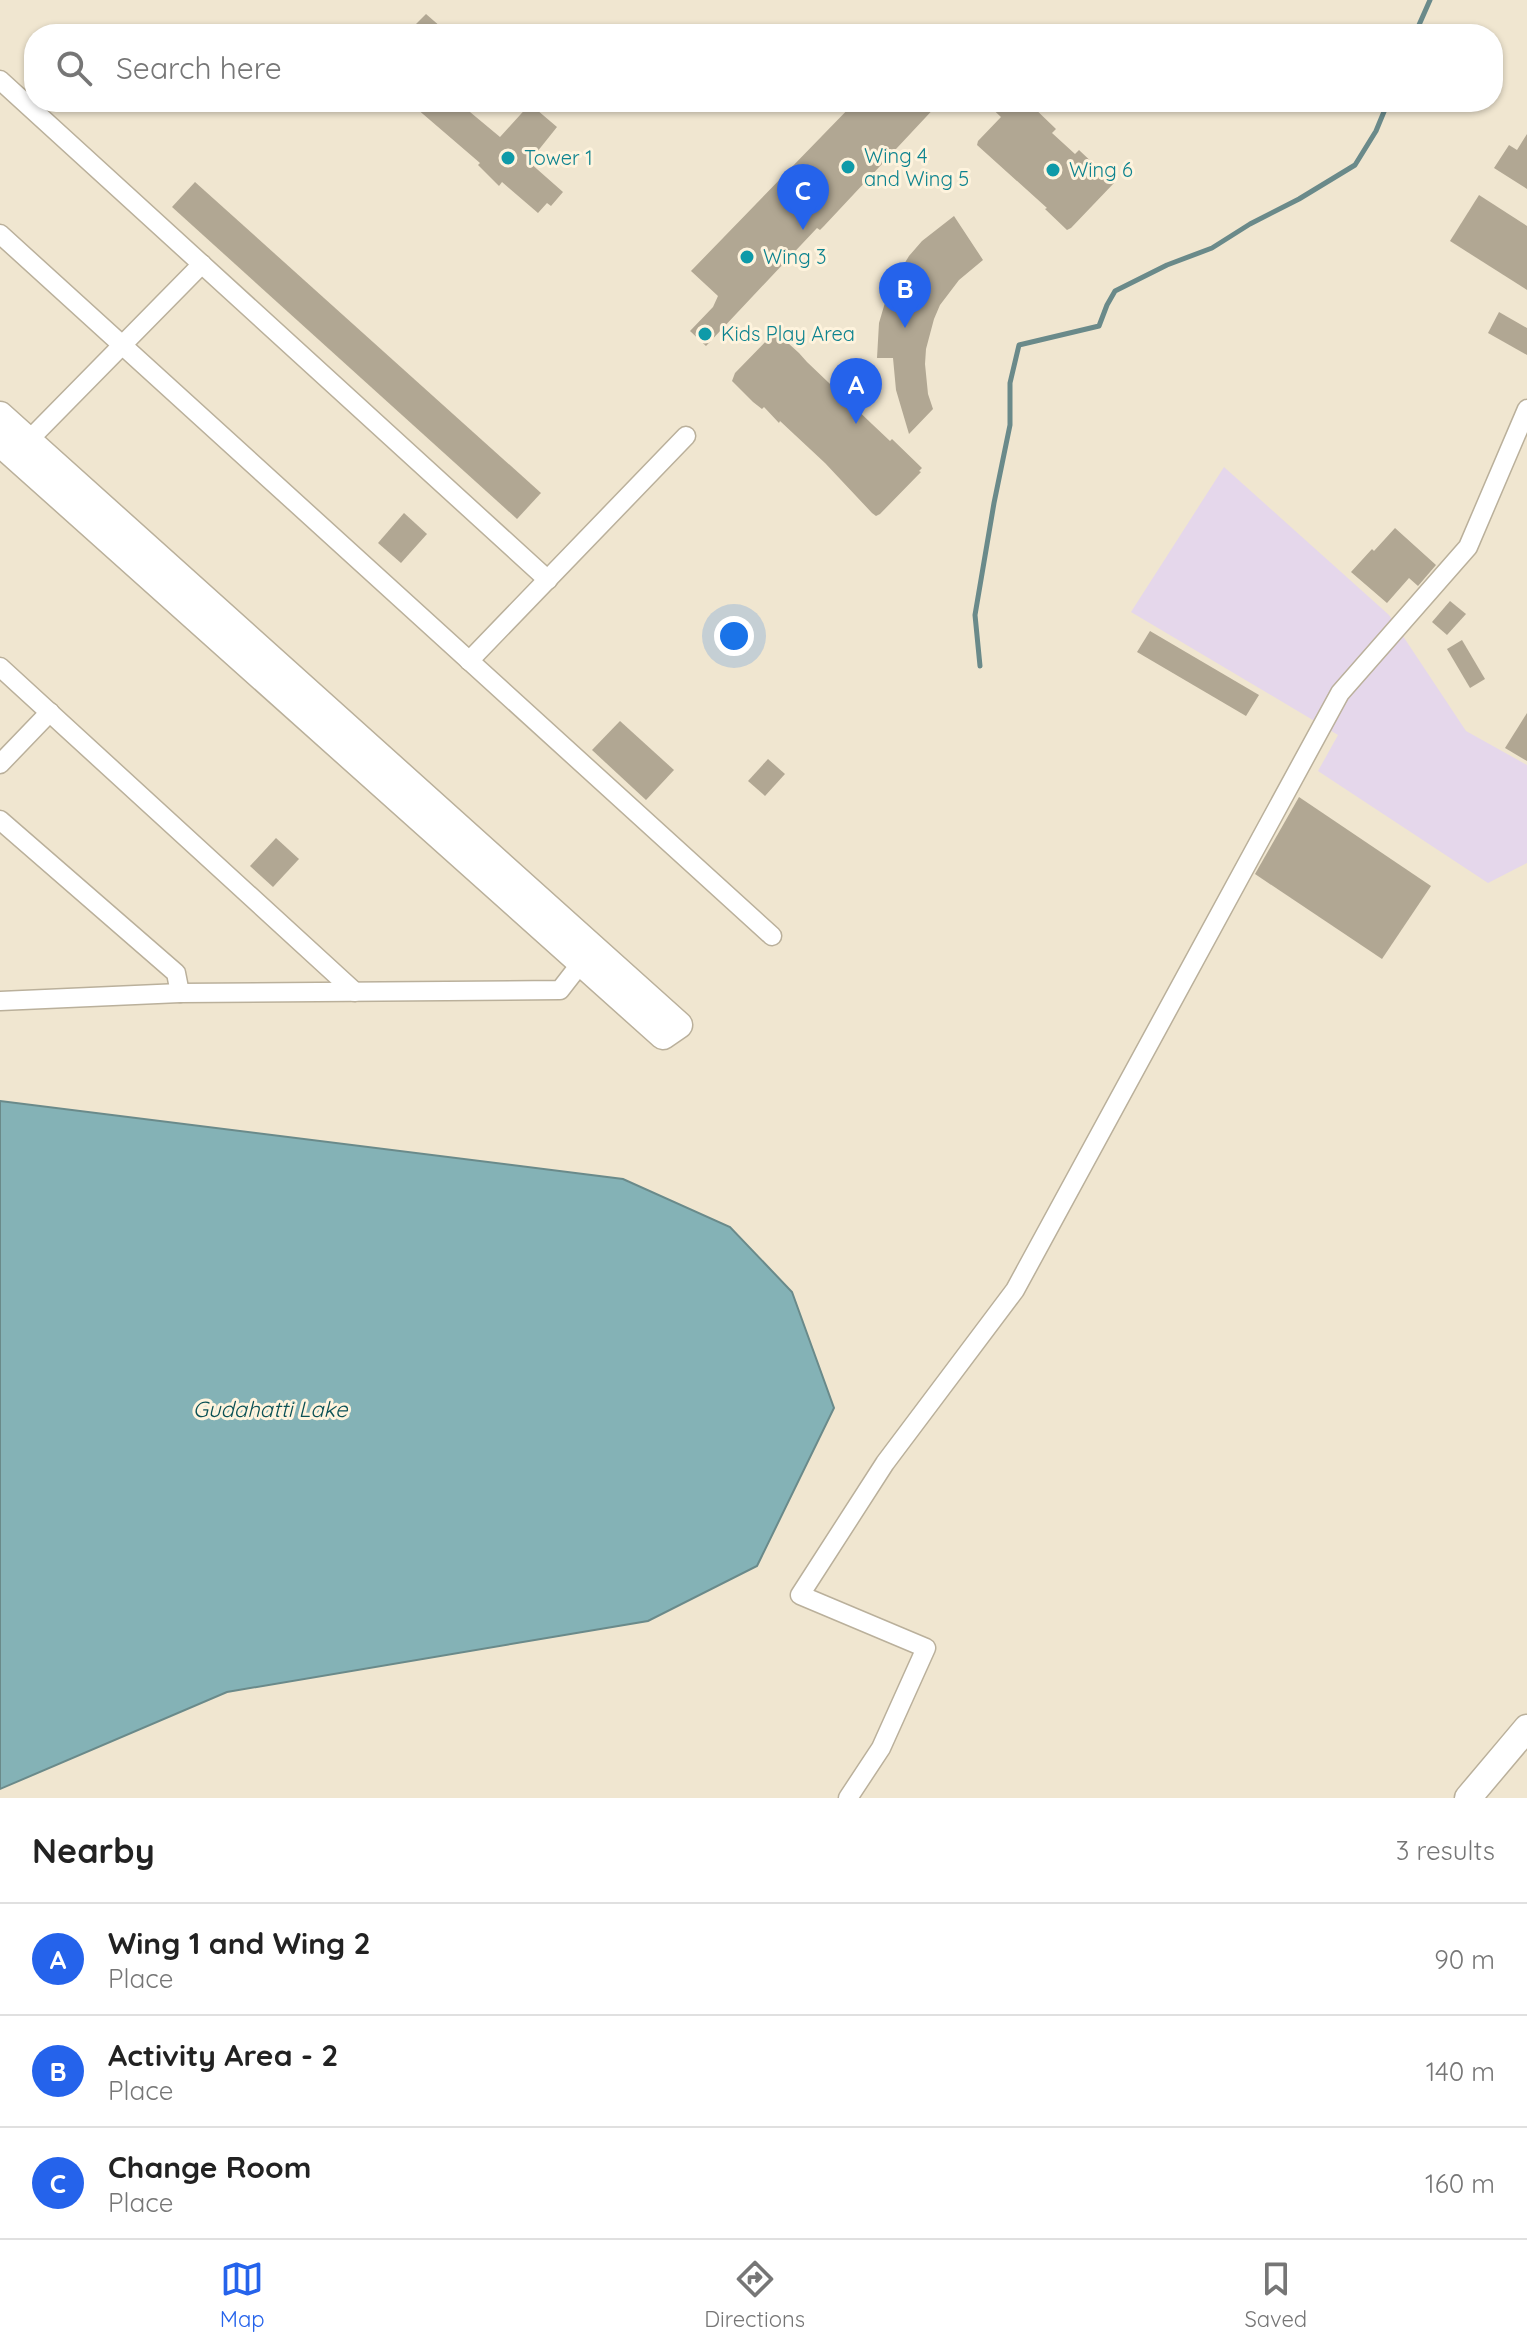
<!DOCTYPE html>
<html lang="en">
<head>
<meta charset="utf-8">
<style>
	:root { --surface:#fff; --page:#f2f2f2; --text:#222; --muted:#767676; --line:#e0e0e0; --accent:#2563eb }
	body { margin:0; font-family:Quicksand,sans-serif; background:var(--page); color:var(--text) }
	.you { position:absolute; left:734px; top:636px; width:28px; height:28px; margin:-20px; border:6px solid #fff; border-radius:50%; background:#1a73e8; box-shadow:0 0 0 12px #1a73e833 }
	.badge { display:grid; place-items:center; width:52px; height:52px; border-radius:50%; background:var(--accent); color:#fff; font-size:26px; font-weight:700 }
	.pin { position:absolute; translate:-50% -66px; filter:drop-shadow(0 2px 4px #0008) }
	.pin::after { content:''; position:absolute; top:42px; width:28px; height:24px; background:inherit; clip-path:polygon(0 0,100% 0,50% 100%) }
	.list { margin:0; padding:0; list-style:none }
	h2 { display:flex; justify-content:space-between; align-items:center; height:104px; margin:0; padding:0 32px; font-size:34px }
	h2 small { font-size:26px; font-weight:400; color:var(--muted) }
	.list li { display:grid; grid-template-columns:52px 1fr auto; gap:24px; align-items:center; box-sizing:border-box; height:112px; padding:0 32px; border-top:2px solid var(--line) }
	.list b { display:block; font-size:30px; white-space:nowrap }
	.list p { margin:0; font-size:26px; white-space:nowrap; color:var(--muted) }
	.list em { font-size:26px; font-style:normal; color:var(--muted) }
	.icon { flex:none; width:44px; height:44px; fill:none; stroke:currentColor; stroke-width:2; stroke-linecap:round; stroke-linejoin:round }
	.map { position:relative; flex:none; width:1527px; height:1798px; overflow:hidden }
	.search { position:absolute; background:var(--surface); box-shadow:0 2px 6px #0004; left:24px; right:24px; top:24px; height:88px; display:flex; align-items:center; gap:20px; box-sizing:border-box; padding:0 28px; border-radius:32px; color:var(--muted); font-size:30px }
	.sheet { height:440px; background:var(--surface) }
	nav { display:flex; justify-content:space-around; align-items:center; box-sizing:border-box; height:112px; border-top:2px solid var(--line); background:var(--surface); font-size:22px; color:var(--muted) }
	nav a { display:grid; justify-items:center; gap:4px }
	nav .on { color:var(--accent) }
	.map>svg:first-child { display:block }
</style>
</head>
<body>
<div class="map">
<svg width="1527" height="1798" viewBox="0 0 1527 1798">
	<rect width="100%" height="100%" fill="#f0e6d0"/>
	<polygon fill="#e5d7eb" points="1224,467 1389,615 1466,731 1527,765 1527,863 1488,883 1318,771 1338,735 1131,612"/>
	<polygon fill="#84b2b6" stroke="#6a8a8a" stroke-width="2" points="0,1101 623,1179 730,1227 792,1292 834,1408 757,1566 648,1621 227,1692 0,1789"/>
	<g fill="none" stroke-linecap="round" stroke-linejoin="round">
		<g stroke="#6a8a8a" stroke-width="5">
			<polyline points="1415,34 1430,0"/>
			<polyline points="980,666 975,615 994,503 1010,425 1010,383 1019,345 1099,326 1107,305 1115,291 1167,265 1212,248 1250,224 1299,199 1355,165 1376,131 1388,102"/>
		</g>
	</g>
	<g fill="#b1a793">
		<polygon points="426,14 449,34 406,34"/>
		<polygon points="409,102 458,102 500,137 530,104 557,127 529,162 563,192 551,206 547,203 538,213 502,182 499,186 478,165 480,163"/>
		<polygon points="855,102 940,102 824,226 820,230 817,228 706,346 690,331 713,307 718,296 691,271"/>
		<polygon points="985,102 1028,102 1056,129 1052,133 1075,154 1079,150 1114,183 1071,228 1067,230 1045,209 1047,208 977,145 978,141 1001,117"/>
		<polygon points="1527,134 1527,189 1494,168 1509,145 1517,150"/>
		<polygon points="195,182 541,493 517,519 172,207"/>
		<polygon points="1479,195 1527,226 1527,290 1450,241"/>
		<polygon points="954,216 983,260 959,280 940,305 934,319 926,349 925,364 928,394 933,409 909,434 896,390 893,358 877,358 879,323 889,289 909,256 922,241"/>
		<polygon points="1499,312 1527,328 1527,355 1488,333"/>
		<polygon points="777,333 799,353 807,362 872,424 890,441 892,439 922,468 919,471 921,472 880,514 876,516 872,513 825,463 780,421 779,423 764,407 762,409 753,402 732,381 735,373 773,334"/>
		<polygon points="404,513 427,534 401,563 378,543"/>
		<polygon points="1395,528 1436,565 1418,586 1409,578 1387,603 1351,572 1372,549 1374,551"/>
		<polygon points="1450,601 1466,614 1447,635 1432,622"/>
		<polygon points="1150,631 1259,695 1246,716 1137,652"/>
		<polygon points="1462,640 1485,679 1470,688 1447,649"/>
		<polygon points="1527,713 1527,761 1505,748"/>
		<polygon points="620,721 674,770 646,800 592,750"/>
		<polygon points="768,759 785,774 765,796 748,781"/>
		<polygon points="1299,797 1431,886 1382,959 1255,874"/>
		<polygon points="276,838 299,859 273,887 250,866"/>
	</g>
	<g fill="none" stroke-linecap="round" stroke-linejoin="round">
		<defs>
			<g id="street">
				<polyline points="0,80 548,580"/>
				<polyline points="0,234 772,936"/>
				<polyline points="22,447 202,264"/>
				<polyline points="469,661 686,436"/>
				<polyline points="0,667 355,992"/>
				<polyline points="0,764 50,712"/>
				<polyline points="0,820 176,973 180,993"/>
				<polyline points="0,1001 180,993 560,990 581,963"/>
				<polyline points="848,1798 881,1748 926,1648 800,1595 885,1463 1015,1290 1340,693 1468,547 1527,409"/>
			</g>
			<g id="secondary">
				<polyline points="0,415 679,1025 663,1036 0,443"/>
				<polyline points="1468,1798 1527,1728"/>
			</g>
		</defs>
		<use href="#street" stroke="#bab09b" stroke-width="21"/>
		<use href="#secondary" stroke="#bab09b" stroke-width="29"/>
		<use href="#street" stroke="#fff" stroke-width="18"/>
		<use href="#secondary" stroke="#fff" stroke-width="26"/>
	</g>
	<g fill="#0f9aa8" stroke="#fef3dd" stroke-width="3">
		<circle cx="508" cy="158" r="8"/>
		<circle cx="848" cy="167" r="8"/>
		<circle cx="1053" cy="170" r="8"/>
		<circle cx="747" cy="257" r="8"/>
		<circle cx="705" cy="334" r="8"/>
	</g>
	<g text-anchor="middle" stroke-width="6" stroke-linejoin="round" paint-order="stroke">
		<g font-size="20" fill="#0d838f" stroke="#fef3dd" text-anchor="start">
			<text x="864" y="163">Wing 4<tspan x="864" dy="23">and Wing 5</tspan></text>
			<text x="524" y="165">Tower 1</text>
			<text x="1069" y="177">Wing 6</text>
			<text x="763" y="264">Wing 3</text>
			<text x="721" y="341">Kids Play Area</text>
		</g>
		<g font-size="22" font-style="italic" fill="#0a5055" stroke="#fef3dd">
			<text x="270" y="1417">Gudahatti Lake</text>
		</g>
	</g>
</svg>
<div class="you"></div>
<div class="pin badge" style="left:856px;top:424px">A</div>
<div class="pin badge" style="left:905px;top:328px">B</div>
<div class="pin badge" style="left:803px;top:230px">C</div>
<div class="search"><svg class="icon" aria-label="search" viewBox="0 0 24 24"><circle cx="10" cy="10" r="6"/><path d="M15 15l6 6"/></svg>Search here</div>
</div>
<section class="sheet">
<h2>Nearby<small>3 results</small></h2>
<ul class="list">
<li><span class="badge">A</span><div><b>Wing 1 and Wing 2</b><p>Place</p></div><em>90 m</em></li>
<li><span class="badge">B</span><div><b>Activity Area - 2</b><p>Place</p></div><em>140 m</em></li>
<li><span class="badge">C</span><div><b>Change Room</b><p>Place</p></div><em>160 m</em></li>
</ul>
</section>
<nav>
<a class="on"><svg class="icon" aria-label="map" viewBox="0 0 24 24"><path d="M3 6l6-2 6 2 6-2v14l-6 2-6-2-6 2zM9 4v14M15 6v14"/></svg>Map</a>
<a><svg class="icon" aria-label="directions" viewBox="0 0 24 24"><path d="M12 3l9 9-9 9-9-9zM9 14v-3h6M13 9l2 2-2 2"/></svg>Directions</a>
<a><svg class="icon" aria-label="saved" viewBox="0 0 24 24"><path d="M7 4h10v16l-5-4-5 4z"/></svg>Saved</a>
</nav>
</body>
</html>
